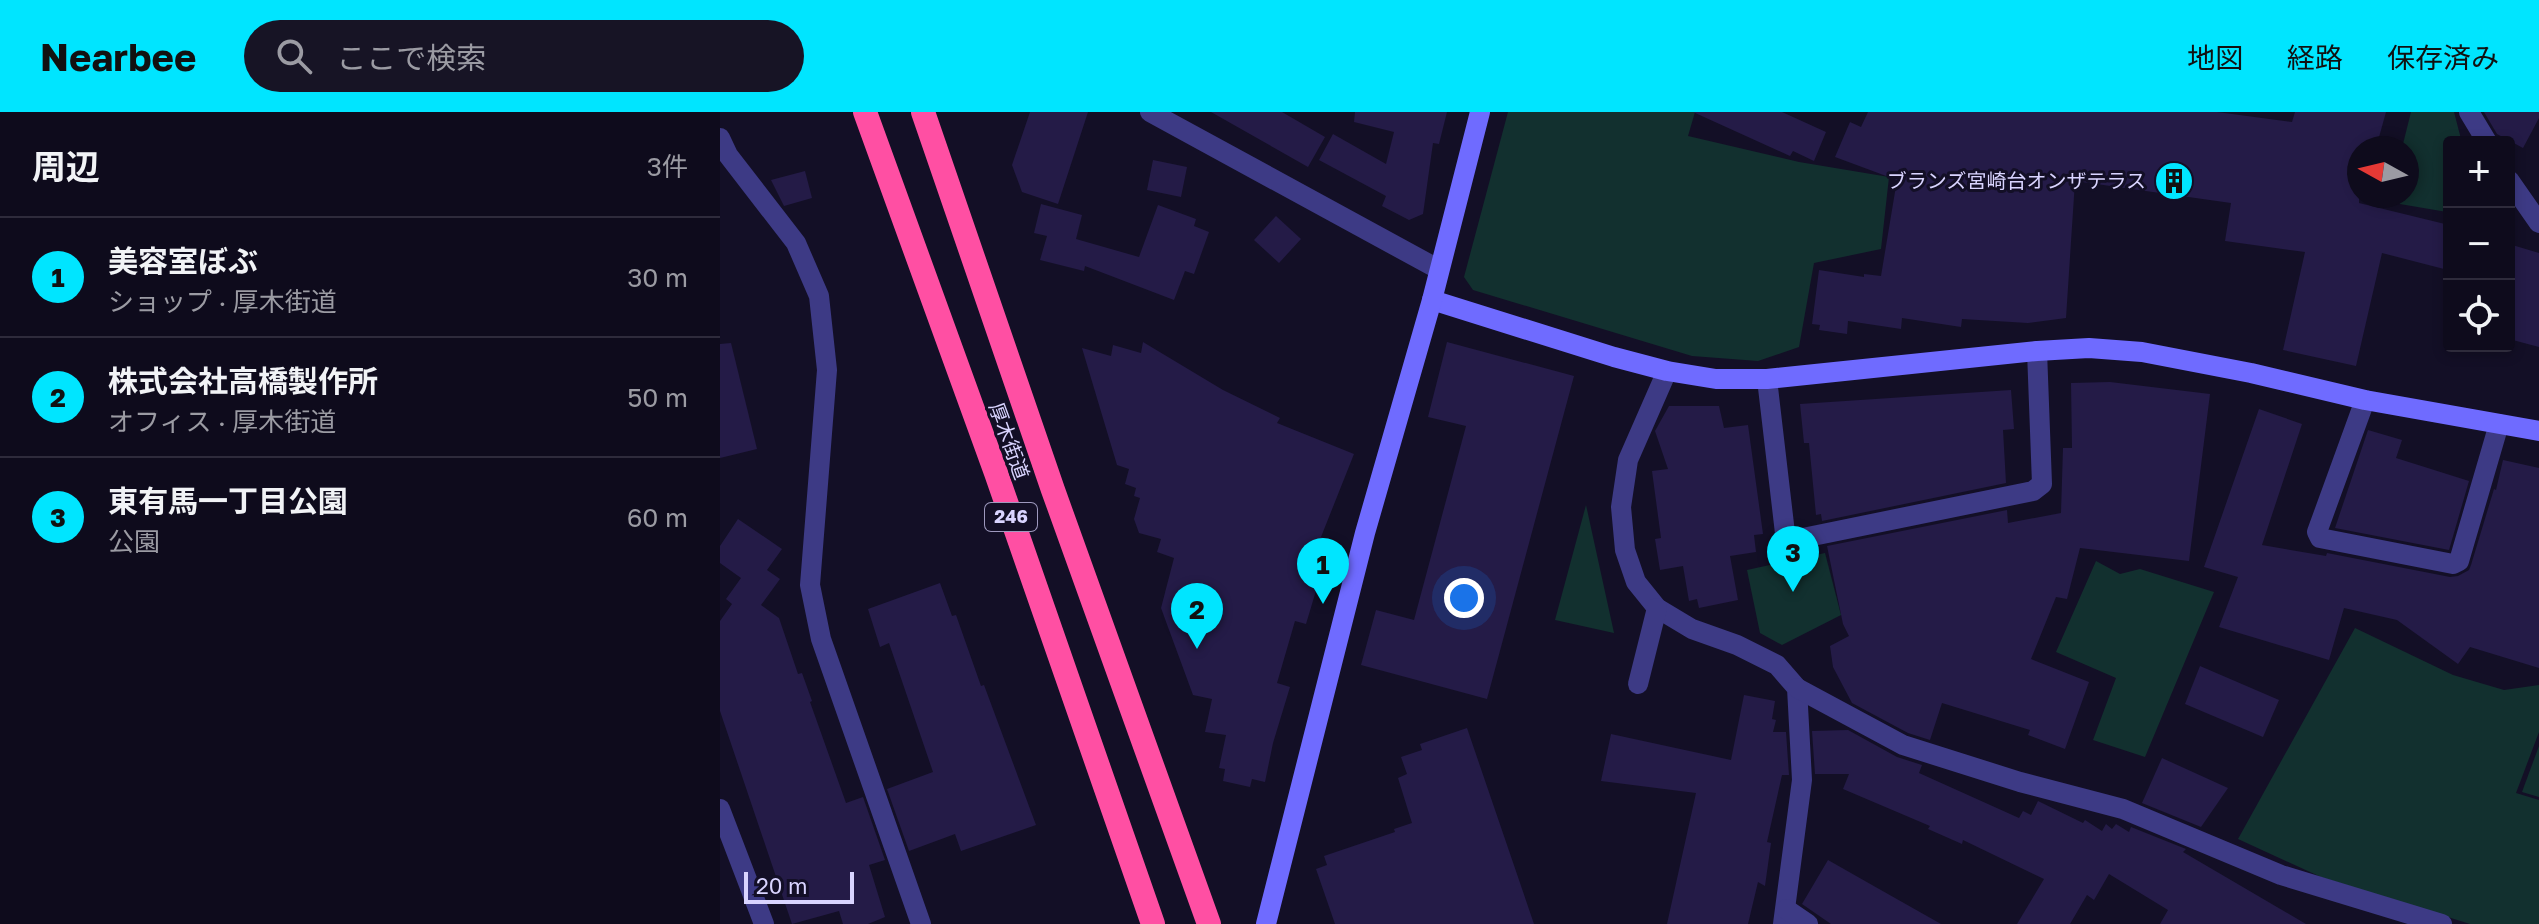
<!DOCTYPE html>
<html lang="ja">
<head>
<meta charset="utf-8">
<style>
	:root { --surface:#0e0b1c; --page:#171425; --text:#f1f3f6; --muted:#9b9ba3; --line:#2e2b3b; --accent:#00e5ff }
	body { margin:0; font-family:"Golos Text","Noto Sans JP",sans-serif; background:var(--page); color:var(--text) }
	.controls { position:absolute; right:24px; top:24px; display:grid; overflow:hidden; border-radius:8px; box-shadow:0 4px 12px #0003 }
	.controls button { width:72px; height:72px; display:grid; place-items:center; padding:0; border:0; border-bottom:2px solid var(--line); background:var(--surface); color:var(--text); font:40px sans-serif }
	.compass { position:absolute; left:1627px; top:24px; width:72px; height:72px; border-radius:50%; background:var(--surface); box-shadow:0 4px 12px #0003; rotate:278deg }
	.scale { position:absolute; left:24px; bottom:20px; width:110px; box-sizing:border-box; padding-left:8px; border:4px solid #d9d4ff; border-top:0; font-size:22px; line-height:28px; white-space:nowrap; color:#d9d4ff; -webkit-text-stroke:6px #130f26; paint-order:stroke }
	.you { position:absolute; left:744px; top:486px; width:28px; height:28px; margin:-20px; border:6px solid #fff; border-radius:50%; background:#1a73e8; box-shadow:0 0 0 12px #1a73e833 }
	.badge { display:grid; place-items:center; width:52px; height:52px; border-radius:50%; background:var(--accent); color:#111; font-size:26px; font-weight:700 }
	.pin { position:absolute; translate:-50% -66px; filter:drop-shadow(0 2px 4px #0008) }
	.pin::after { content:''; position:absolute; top:42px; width:28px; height:24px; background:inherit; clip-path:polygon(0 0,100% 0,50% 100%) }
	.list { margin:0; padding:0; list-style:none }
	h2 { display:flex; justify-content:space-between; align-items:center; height:104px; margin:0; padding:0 32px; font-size:34px }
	h2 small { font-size:26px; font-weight:400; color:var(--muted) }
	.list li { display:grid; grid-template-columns:52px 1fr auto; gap:24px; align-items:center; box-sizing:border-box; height:120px; padding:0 32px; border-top:2px solid var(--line) }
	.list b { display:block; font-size:30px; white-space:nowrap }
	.list p { margin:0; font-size:26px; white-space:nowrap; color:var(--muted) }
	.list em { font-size:26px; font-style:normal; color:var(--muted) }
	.icon { flex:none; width:44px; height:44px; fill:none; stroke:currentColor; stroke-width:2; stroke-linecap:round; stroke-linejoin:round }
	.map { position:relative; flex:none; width:1819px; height:812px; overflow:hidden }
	header { display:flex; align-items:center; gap:48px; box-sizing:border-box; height:112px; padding:0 40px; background:var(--accent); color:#111 }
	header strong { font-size:38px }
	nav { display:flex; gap:44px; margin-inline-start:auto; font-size:28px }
	.search { width:560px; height:72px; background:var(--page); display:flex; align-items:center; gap:20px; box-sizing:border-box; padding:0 28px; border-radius:44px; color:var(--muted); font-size:30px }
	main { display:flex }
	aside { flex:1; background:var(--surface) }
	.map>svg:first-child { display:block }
</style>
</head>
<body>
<header>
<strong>Nearbee</strong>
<div class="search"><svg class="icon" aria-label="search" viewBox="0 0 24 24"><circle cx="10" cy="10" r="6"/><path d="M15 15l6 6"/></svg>ここで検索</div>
<nav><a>地図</a><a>経路</a><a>保存済み</a></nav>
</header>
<main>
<aside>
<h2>周辺<small>3件</small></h2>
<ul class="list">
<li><span class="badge">1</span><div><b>美容室ぼぶ</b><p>ショップ · 厚木街道</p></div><em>30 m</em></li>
<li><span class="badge">2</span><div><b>株式会社高橋製作所</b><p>オフィス · 厚木街道</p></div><em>50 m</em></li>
<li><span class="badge">3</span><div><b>東有馬一丁目公園</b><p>公園</p></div><em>60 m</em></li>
</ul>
</aside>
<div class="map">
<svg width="1819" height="812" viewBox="0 0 1819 812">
	<rect width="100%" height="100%" fill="#130f26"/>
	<g fill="#12302f">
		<polygon points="788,0 975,0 968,24 1079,50 1169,65 1161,137 1094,151 1079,235 1038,249 972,244 753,178 744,165"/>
		<polygon points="1691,0 1734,0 1741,27 1741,30 1729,30 1727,100 1668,90 1670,84 1687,84 1687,36 1682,36"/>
		<polygon points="866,393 894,521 835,508"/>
		<polygon points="1105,441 1121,503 1062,533 1040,521 1027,458"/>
		<polygon points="1376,449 1400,462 1420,457 1494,480 1425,645 1373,628 1396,566 1336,540"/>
		<polygon points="1635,516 1733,563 1784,578 1819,573 1819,620 1796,681 1819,688 1819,812 1750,812 1601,765 1518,727"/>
		<polygon points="1819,634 1819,685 1802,680"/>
	</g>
	<g fill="#241b47">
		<polygon points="310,0 368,0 338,92 302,80 292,53"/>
		<polygon points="491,0 562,0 605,25 588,55"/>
		<polygon points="635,0 727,0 719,32 713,31 703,102 689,108 662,94 666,84 599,48 613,22 666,52 674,20 634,10"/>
		<polygon points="973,0 1062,0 1106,20 1094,49 1073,39 1070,44"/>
		<polygon points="1148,0 1497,0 1572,10 1575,0 1666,0 1656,36 1639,36 1639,91 1729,113 1729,139 1724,157 1662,141 1636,254 1563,238 1585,140 1505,129 1511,91 1355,69 1346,206 1308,211 1242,207 1241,215 1182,206 1181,217 1128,209 1127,222 1099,218 1100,213 1092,212 1099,158 1144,165 1144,162 1161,164 1177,68 1115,45 1130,10 1141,15"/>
		<polygon points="1764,0 1819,0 1819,6 1803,36 1777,22"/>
		<polygon points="433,48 467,55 461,85 427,78"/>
		<polygon points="85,59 92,86 64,94 51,68"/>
		<polygon points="321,92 362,103 356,127 419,145 438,93 476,107 474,114 489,120 474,162 465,159 454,188 365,154 364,159 320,148 327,124 314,121"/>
		<polygon points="556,104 581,127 559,151 534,128"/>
		<polygon points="1789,132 1819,141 1819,235 1789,227"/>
		<polygon points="423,230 503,278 560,306 557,311 634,342 601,425 606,427 595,460 601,462 586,512 575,509 557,571 570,575 553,631 545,670 532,667 530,675 503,669 505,657 499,656 506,623 485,620 492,587 473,583 441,496 454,446 437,440 441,427 419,421 414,407 420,386 414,384 416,376 405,372 409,357 397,353 362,236 391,244 393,233 421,241"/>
		<polygon points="727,230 854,264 767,587 641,553 656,498 694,508 746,314 708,305"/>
		<polygon points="11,231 37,337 0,346 0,232"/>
		<polygon points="1390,270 1490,282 1469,449 1360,436 1347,487 1336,485 1311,547 1369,570 1345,637 1308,623 1310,618 1222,591 1210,628 1188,621 1132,591 1113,555 1110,534 1129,524 1123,512 1107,434 1287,398 1288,411 1341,401 1343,336 1352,336 1351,271"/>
		<polygon points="1291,278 1294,317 1283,318 1286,371 1102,409 1101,402 1096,403 1089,331 1084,331 1080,292"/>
		<polygon points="949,294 999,294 1004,316 1028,313 1043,422 1034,423 1036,440 1010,444 1018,488 979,496 977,487 969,489 963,454 940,458 935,427 941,426 932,359 948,357 935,319"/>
		<polygon points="1539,297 1582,312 1542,433 1606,444 1607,441 1730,465 1738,464 1749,458 1751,453 1774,377 1776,378 1783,348 1819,356 1819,556 1750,535 1738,552 1677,508 1624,496 1609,548 1499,515 1518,465 1484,455"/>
		<polygon points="1648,318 1682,328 1676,346 1749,369 1729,438 1615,416"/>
		<polygon points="18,407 62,437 47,458 60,467 41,493 59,506 78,562 82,561 92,589 90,590 126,691 143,685 165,748 149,753 165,805 148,812 123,812 119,799 72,812 0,599 0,509 12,492 6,487 21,466 0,451 0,434"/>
		<polygon points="220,471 232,504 236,503 261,574 264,573 316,713 241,739 235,722 189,739 167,677 213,660 169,531 160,535 148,497"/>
		<polygon points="1480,554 1559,588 1543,625 1465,592"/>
		<polygon points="1024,583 1055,589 1052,607 1056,608 1053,620 1066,620 1069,663 1062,663 1047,730 1051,731 1045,774 1038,770 1028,812 947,812 976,681 881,669 891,622 1011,648"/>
		<polygon points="747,616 814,812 615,812 596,757 607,753 604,744 675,720 674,717 692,711 678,666 687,662 681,645 702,638 700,632"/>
		<polygon points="1128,618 1177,645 1202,653 1199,661 1299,706 1303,699 1311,703 1318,689 1363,711 1365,708 1382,719 1386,712 1392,717 1396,712 1409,720 1411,715 1466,737 1463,740 1586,812 1440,812 1448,798 1389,762 1374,788 1367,783 1350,812 1297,812 1324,767 1243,728 1242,732 1208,717 1210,714 1123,677 1129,662 1095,662 1092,619"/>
		<polygon points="1442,646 1508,676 1481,715 1422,691"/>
		<polygon points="1108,748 1152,773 1221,812 1111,812 1082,792"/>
	</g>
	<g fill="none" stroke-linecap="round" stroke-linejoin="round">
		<g stroke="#3d3a85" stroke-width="20">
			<polyline points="430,0 718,157"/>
			<polyline points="1749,0 1767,30"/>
			<polyline points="0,26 8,43 76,131 99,184 107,258 90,473 101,527 201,812"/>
			<polyline points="1789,68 1819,111"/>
			<polyline points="947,259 908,348 901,395 905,438 916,470 937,496 972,517 1017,533 1057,553 1077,576 1082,668 1063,812"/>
			<polyline points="1047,267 1065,421 1078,427 1313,379 1322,372 1317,239"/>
			<polyline points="1645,288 1597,420 1600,426 1733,452 1739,449 1779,312"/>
			<polyline points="918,572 937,496"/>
			<polyline points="1077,576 1183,633 1300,670 1403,697 1561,763 1722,812"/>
			<polyline points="0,697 44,812"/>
			<polyline points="1066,797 1088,812"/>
		</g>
		<g stroke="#6f6bff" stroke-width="20">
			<polyline points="712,188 894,245 947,259 996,267 1047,267 1317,239 1369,236 1422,240 1531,261 1645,288 1819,319"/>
			<polyline points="546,812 645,421 712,188 760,0"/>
		</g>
		<g stroke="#ff4fa3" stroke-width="24">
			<polyline points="145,0 276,361 433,812"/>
			<polyline points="203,0 333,378 489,812"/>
		</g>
	</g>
	<defs>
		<symbol id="building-disc" viewBox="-11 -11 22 22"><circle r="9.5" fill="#00e5ff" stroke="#130f26"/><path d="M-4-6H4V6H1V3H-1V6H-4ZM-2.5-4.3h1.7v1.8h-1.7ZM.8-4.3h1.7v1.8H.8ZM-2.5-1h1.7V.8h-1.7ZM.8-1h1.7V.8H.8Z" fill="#111"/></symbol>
	</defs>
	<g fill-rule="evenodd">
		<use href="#building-disc" x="1432" y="47" width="44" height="44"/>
	</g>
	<g text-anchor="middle" stroke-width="6" stroke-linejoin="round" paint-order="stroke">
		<rect fill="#130f26" stroke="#9e99be" stroke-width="2" x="265" y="391" width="52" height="28" rx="6"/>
		<g font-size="18" font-weight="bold" fill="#d9d4ff">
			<text x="291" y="411">246</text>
		</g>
		<g font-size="20" fill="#d9d4ff" stroke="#130f26" text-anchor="end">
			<text x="1426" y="76">ブランズ宮崎台オンザテラス</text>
		</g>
		<g font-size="20" fill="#d9d4ff" stroke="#130f26">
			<text transform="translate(289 329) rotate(70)" y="7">厚木街道</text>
		</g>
	</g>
</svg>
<div class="controls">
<button>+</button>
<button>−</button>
<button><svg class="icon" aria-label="locate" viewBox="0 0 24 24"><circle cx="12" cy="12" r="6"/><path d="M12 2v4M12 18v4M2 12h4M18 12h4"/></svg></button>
</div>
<svg class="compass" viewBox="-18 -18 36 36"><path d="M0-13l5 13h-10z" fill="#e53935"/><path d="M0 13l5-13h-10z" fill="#9b9ba3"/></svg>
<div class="scale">20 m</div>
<div class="you"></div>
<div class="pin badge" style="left:603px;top:492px">1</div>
<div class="pin badge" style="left:477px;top:537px">2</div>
<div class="pin badge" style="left:1073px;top:480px">3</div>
</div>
</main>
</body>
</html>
